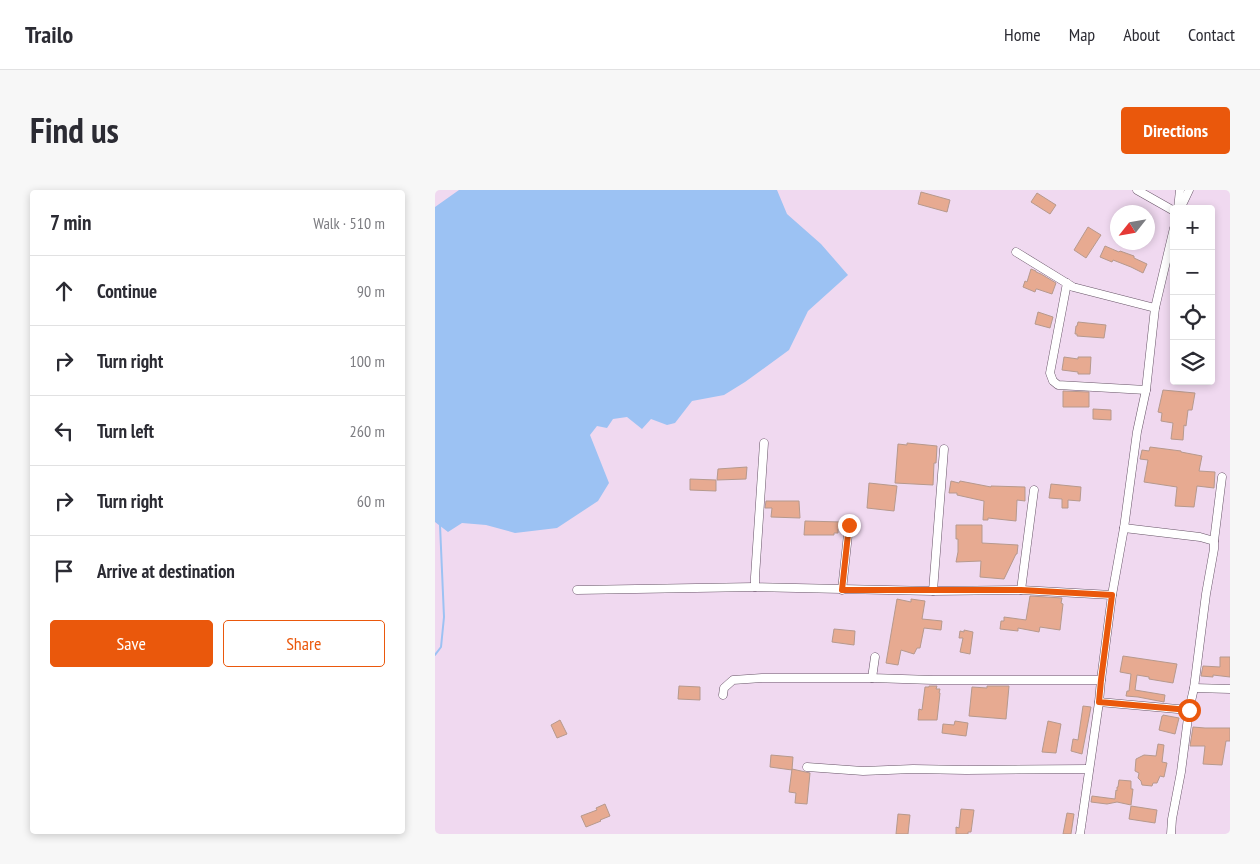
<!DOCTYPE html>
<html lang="en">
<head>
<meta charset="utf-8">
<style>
	:root { --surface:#fff; --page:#f7f7f7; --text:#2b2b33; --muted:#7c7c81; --line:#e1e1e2; --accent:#ea580c }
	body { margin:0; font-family:"PT Sans Narrow",sans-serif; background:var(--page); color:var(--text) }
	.controls { position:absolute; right:15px; top:15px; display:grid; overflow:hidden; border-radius:5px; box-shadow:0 2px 8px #0003 }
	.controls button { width:45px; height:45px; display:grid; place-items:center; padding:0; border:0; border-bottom:1px solid var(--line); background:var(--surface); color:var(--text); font:25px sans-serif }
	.compass { position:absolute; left:675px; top:15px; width:45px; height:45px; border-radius:50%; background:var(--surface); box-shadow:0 2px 8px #0003; rotate:239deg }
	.stop { position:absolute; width:15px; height:15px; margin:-11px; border:4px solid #ea580c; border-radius:50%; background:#fff }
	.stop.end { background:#ea580c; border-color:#fff; box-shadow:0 1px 5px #0008 }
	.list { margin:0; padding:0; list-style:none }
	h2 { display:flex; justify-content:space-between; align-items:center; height:65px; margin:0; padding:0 20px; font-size:21px }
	h2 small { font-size:16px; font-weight:400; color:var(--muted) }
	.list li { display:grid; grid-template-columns:32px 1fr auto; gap:15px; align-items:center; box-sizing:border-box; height:70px; padding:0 20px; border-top:1px solid var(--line) }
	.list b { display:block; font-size:19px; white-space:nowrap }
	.list em { font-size:16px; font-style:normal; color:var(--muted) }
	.actions { display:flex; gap:10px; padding:15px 20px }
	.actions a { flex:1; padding:11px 0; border:1px solid var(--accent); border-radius:5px; text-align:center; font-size:18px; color:var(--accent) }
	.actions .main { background:var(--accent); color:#fff }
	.icon { flex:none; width:28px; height:28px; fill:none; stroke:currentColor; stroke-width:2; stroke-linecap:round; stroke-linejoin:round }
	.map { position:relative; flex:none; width:795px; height:644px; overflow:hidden; border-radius:5px }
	header { display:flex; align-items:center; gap:30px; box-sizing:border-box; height:70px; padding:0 25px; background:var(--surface); border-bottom:1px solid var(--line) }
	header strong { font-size:24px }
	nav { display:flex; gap:28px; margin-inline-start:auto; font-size:18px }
	.intro { display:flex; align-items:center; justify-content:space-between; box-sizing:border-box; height:120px; padding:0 30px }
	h1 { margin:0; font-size:35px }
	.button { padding:12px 22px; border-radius:5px; background:var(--accent); color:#fff; font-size:18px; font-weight:700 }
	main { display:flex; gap:30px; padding:0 30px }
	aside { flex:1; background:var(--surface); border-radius:5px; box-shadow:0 2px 8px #0003 }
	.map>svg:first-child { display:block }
</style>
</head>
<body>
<header>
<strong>Trailo</strong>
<nav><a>Home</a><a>Map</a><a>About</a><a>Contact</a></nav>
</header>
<div class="intro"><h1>Find us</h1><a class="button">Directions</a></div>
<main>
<aside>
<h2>7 min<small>Walk · 510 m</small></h2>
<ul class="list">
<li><svg class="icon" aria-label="ahead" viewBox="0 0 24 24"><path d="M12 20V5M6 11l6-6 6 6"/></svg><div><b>Continue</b></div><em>90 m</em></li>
<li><svg class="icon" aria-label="right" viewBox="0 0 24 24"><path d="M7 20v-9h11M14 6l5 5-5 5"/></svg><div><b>Turn right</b></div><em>100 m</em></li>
<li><svg class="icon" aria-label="left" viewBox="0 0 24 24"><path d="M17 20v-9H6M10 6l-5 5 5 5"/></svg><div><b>Turn left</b></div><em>260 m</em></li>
<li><svg class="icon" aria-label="right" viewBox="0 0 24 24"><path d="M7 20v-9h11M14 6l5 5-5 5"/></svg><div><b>Turn right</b></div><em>60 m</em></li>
<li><svg class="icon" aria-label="arrive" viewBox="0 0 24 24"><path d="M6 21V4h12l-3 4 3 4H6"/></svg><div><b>Arrive at destination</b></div></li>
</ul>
<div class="actions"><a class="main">Save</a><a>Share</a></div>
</aside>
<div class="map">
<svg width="795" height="644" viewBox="0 0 795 644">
	<rect width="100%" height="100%" fill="#f0d9f0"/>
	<polygon fill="#9cc2f3" points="24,0 342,0 352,24 386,54 413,85 373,121 354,160 310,192 289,205 257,211 240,233 232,235 216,229 207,239 192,227 178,229 172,238 162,236 155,245 174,293 163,311 122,338 80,343 51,335 27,333 13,342 0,332 0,17"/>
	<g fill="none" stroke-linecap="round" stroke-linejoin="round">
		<polyline stroke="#9cc2f3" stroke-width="2" points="0,465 6,457 9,427 5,335"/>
	</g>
	<g fill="#e7aa91" stroke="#b6998d">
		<polygon points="486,2 515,10 512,22 483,14"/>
		<polygon points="602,3 621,15 615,24 596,12"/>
		<polygon points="653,37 666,45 651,68 639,60"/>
		<polygon points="670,56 684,62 685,61 699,66 699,68 712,74 708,83 696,77 678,70 677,72 665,67"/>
		<polygon points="596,79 601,81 601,82 606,84 621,93 617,104 602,99 601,99 600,102 588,97 590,91 592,92"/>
		<polygon points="603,122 618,127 615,138 600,134"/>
		<polygon points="643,132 671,135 669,148 642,146 642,144 640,144 641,136 642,136"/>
		<polygon points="629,167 643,169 643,167 656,167 655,184 643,184 643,182 627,180"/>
		<polygon points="728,200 760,203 757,220 753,220 751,236 749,235 748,250 736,249 738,233 726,231 727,223 723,222"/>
		<polygon points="628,201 654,202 654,217 628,217"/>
		<polygon points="658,219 676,220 676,230 658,229"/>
		<polygon points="472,253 502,256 501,273 499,273 498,295 460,293 463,254 472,255"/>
		<polygon points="715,257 746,261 746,262 767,266 764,281 780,282 779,298 762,296 759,317 740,316 742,297 709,292 713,270 705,269 707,260 714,261"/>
		<polygon points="312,277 311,289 282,290 283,279"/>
		<polygon points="255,289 281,290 281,301 255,300"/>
		<polygon points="516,291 524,293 525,291 556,297 556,296 590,297 590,311 582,310 581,331 553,328 553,330 548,330 549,311 522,305 522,303 514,303"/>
		<polygon points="434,293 462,296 459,321 432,318"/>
		<polygon points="616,294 646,297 645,311 633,310 633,318 627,318 627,309 614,308"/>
		<polygon points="331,311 364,311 365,328 336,327 337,318 330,318"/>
		<polygon points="370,331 407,332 406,339 403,339 403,343 399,343 399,345 369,345"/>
		<polygon points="521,335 547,335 547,353 583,355 582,364 581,364 569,389 545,387 546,371 521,372 523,362 523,349 521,349"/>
		<polygon points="595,406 627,408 626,413 628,414 625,440 605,437 604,442 583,438 583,441 565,439 566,431 569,431 569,427 591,430"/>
		<polygon points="462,409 476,412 476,409 490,411 487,429 507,431 506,440 489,438 485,458 482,458 479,464 466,460 463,475 451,473"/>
		<polygon points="399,439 420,441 419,455 397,452"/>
		<polygon points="529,440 538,442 535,464 525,462 528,448 524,448 525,441 529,442"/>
		<polygon points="688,466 742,474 738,493 714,489 714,487 702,485 700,500 730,505 729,512 703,507 691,506 692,501 694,501 696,484 685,482"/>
		<polygon points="785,467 795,467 795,487 778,485 778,487 766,486 768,476 785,477"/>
		<polygon points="244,496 265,497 265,510 243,509"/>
		<polygon points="494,496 502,496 501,499 505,499 504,503 505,503 502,530 483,530 484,519 487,520 490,497 494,497"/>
		<polygon points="552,496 574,496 571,529 534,526 537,497 552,498"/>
		<polygon points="648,516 656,517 647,564 636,561 638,549 643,550"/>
		<polygon points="728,525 744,528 740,544 724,540 727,526 728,526"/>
		<polygon points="125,530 132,544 122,548 116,535"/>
		<polygon points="520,531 533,533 531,546 507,543 508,534 519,535"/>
		<polygon points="613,531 626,534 621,563 607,562"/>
		<polygon points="758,537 770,538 795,538 795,551 791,551 787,575 768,574 770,556 755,556"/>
		<polygon points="723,554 729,555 727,572 732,573 729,587 725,586 722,593 718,593 717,596 707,595 706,591 703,588 704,583 700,581 701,569 709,565 721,566"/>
		<polygon points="336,565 358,567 357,580 335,577"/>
		<polygon points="357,579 375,583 372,614 360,613 361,603 354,602"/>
		<polygon points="684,590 696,591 696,599 698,599 696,615 682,612 672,614 656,612 657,606 680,609 681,600 682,601 682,597 683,597"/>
		<polygon points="170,614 175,626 165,630 166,631 151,637 146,626 162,620 161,618"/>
		<polygon points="696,616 722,620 720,633 694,629"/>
		<polygon points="526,619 539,620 536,642 533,642 533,644 521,644 521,637 524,638"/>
		<polygon points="632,623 639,624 636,644 628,644"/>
		<polygon points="463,624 475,625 473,644 461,644"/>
	</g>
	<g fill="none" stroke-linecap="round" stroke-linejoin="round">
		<defs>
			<g id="minor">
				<polyline points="702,0 739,21"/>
				<polyline points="743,19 745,0"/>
				<polyline points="745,19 754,0"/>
				<polyline points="581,62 638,97 720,118"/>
				<polyline points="632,93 615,183 618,191 623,195 711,200"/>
				<polyline points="329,253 320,387 320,397 498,401"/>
				<polyline points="509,259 498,401 586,400 677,405"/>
				<polyline points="689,338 765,347 779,351 779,359 771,404 759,498 754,520 746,582 737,629 736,644"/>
				<polyline points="779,351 787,287"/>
				<polyline points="142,400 320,397"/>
				<polyline points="407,400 414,335"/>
				<polyline points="586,400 599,300"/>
				<polyline points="440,467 437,488 498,490 666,490"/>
				<polyline points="759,498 795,499"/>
				<polyline points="288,505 289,498 298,490 327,488 437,488"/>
				<polyline points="664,512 754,520"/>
				<polyline points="372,577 428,581 478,579 531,580 654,579"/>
				<polyline points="645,644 664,512 666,490 677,405 689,338 702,242 711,200 720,118 739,38"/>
			</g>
		</defs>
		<use href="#minor" stroke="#675467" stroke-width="9"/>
		<use href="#minor" stroke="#fff" stroke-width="8"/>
	</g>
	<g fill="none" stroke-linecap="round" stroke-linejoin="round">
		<polyline stroke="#ea580c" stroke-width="6" points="414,335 407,400 586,400 677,405 666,490 664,512 754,520"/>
	</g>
</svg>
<div class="controls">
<button>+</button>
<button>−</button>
<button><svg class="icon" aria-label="locate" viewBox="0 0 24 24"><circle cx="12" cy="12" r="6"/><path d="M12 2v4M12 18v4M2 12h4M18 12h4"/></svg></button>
<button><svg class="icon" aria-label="layers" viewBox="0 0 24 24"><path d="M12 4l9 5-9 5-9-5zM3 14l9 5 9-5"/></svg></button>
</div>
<svg class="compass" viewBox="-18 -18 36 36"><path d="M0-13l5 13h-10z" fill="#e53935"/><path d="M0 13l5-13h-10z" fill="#7c7c81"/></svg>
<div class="stop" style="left:754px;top:520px"></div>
<div class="stop end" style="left:414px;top:335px"></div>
</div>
</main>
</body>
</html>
